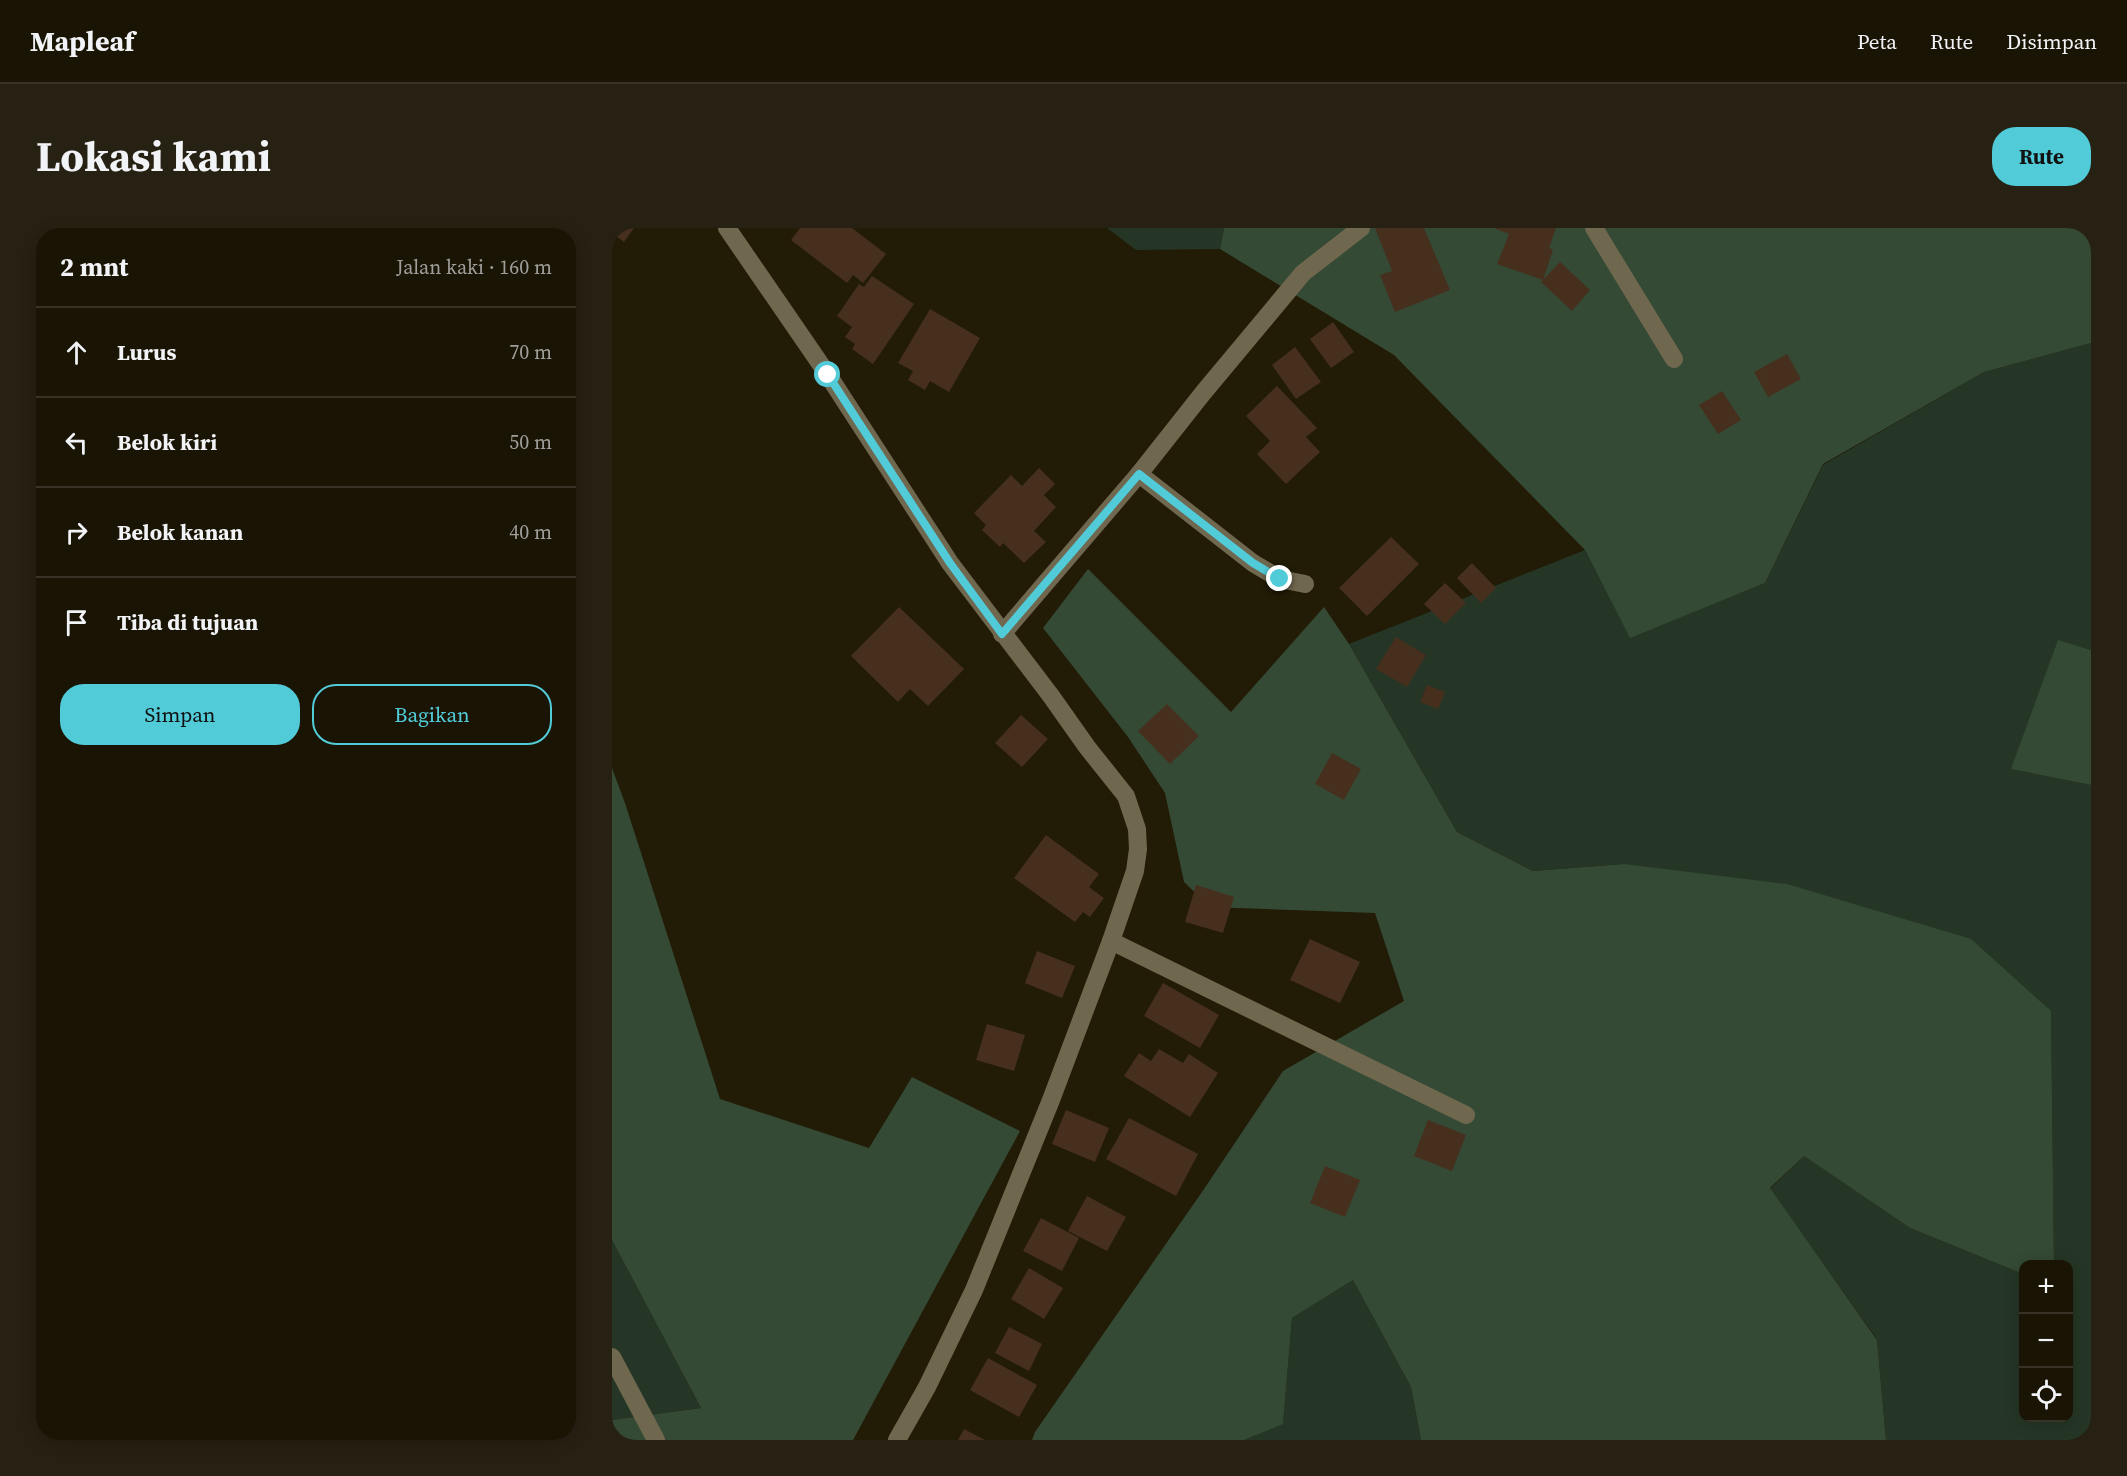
<!DOCTYPE html>
<html lang="id">
<head>
<meta charset="utf-8">
<style>
	:root { --surface:#1a1404; --page:#272113; --text:#f1f3f6; --muted:#9f9e9a; --line:#383326; --accent:#52cbd9 }
	body { margin:0; font-family:"Source Serif 4",serif; background:var(--page); color:var(--text) }
	.controls { position:absolute; right:18px; bottom:18px; display:grid; overflow:hidden; border-radius:12px; box-shadow:0 3px 15px #0003 }
	.controls button { width:54px; height:54px; display:grid; place-items:center; padding:0; border:0; border-bottom:2px solid var(--line); background:var(--surface); color:var(--text); font:30px sans-serif }
	.stop { position:absolute; width:18px; height:18px; margin:-14px; border:4px solid #52cbd9; border-radius:50%; background:#fff }
	.stop.end { background:#52cbd9; border-color:#fff; box-shadow:0 2px 6px #0008 }
	.list { margin:0; padding:0; list-style:none }
	h2 { display:flex; justify-content:space-between; align-items:center; height:78px; margin:0; padding:0 24px; font-size:26px }
	h2 small { font-size:20px; font-weight:400; color:var(--muted) }
	.list li { display:grid; grid-template-columns:39px 1fr auto; gap:18px; align-items:center; box-sizing:border-box; height:90px; padding:0 24px; border-top:2px solid var(--line) }
	.list b { display:block; font-size:22px; white-space:nowrap }
	.list em { font-size:20px; font-style:normal; color:var(--muted) }
	.actions { display:flex; gap:12px; padding:18px 24px }
	.actions a { flex:1; padding:14px 0; border:2px solid var(--accent); border-radius:24px; text-align:center; font-size:21px; color:var(--accent) }
	.actions .main { background:var(--accent); color:#111 }
	.icon { flex:none; width:33px; height:33px; fill:none; stroke:currentColor; stroke-width:2; stroke-linecap:round; stroke-linejoin:round }
	.map { position:relative; flex:none; width:1479px; height:1212px; overflow:hidden; border-radius:24px }
	header { display:flex; align-items:center; gap:36px; box-sizing:border-box; height:84px; padding:0 30px; background:var(--surface); border-bottom:2px solid var(--line) }
	header strong { font-size:28px }
	nav { display:flex; gap:33px; margin-inline-start:auto; font-size:21px }
	.intro { display:flex; align-items:center; justify-content:space-between; box-sizing:border-box; height:144px; padding:0 36px }
	h1 { margin:0; font-size:42px }
	.button { padding:15px 27px; border-radius:24px; background:var(--accent); color:#111; font-size:21px; font-weight:700 }
	main { display:flex; gap:36px; padding:0 36px }
	aside { flex:1; background:var(--surface); border-radius:24px; box-shadow:0 3px 15px #0003 }
	.map>svg:first-child { display:block }
</style>
</head>
<body>
<header>
<strong>Mapleaf</strong>
<nav><a>Peta</a><a>Rute</a><a>Disimpan</a></nav>
</header>
<div class="intro"><h1>Lokasi kami</h1><a class="button">Rute</a></div>
<main>
<aside>
<h2>2 mnt<small>Jalan kaki · 160 m</small></h2>
<ul class="list">
<li><svg class="icon" aria-label="ahead" viewBox="0 0 24 24"><path d="M12 20V5M6 11l6-6 6 6"/></svg><div><b>Lurus</b></div><em>70 m</em></li>
<li><svg class="icon" aria-label="left" viewBox="0 0 24 24"><path d="M17 20v-9H6M10 6l-5 5 5 5"/></svg><div><b>Belok kiri</b></div><em>50 m</em></li>
<li><svg class="icon" aria-label="right" viewBox="0 0 24 24"><path d="M7 20v-9h11M14 6l5 5-5 5"/></svg><div><b>Belok kanan</b></div><em>40 m</em></li>
<li><svg class="icon" aria-label="arrive" viewBox="0 0 24 24"><path d="M6 21V4h12l-3 4 3 4H6"/></svg><div><b>Tiba di tujuan</b></div></li>
</ul>
<div class="actions"><a class="main">Simpan</a><a>Bagikan</a></div>
</aside>
<div class="map">
<svg width="1479" height="1212" viewBox="0 0 1479 1212">
	<rect width="100%" height="100%" fill="#221b05"/>
	<g fill="#253626">
		<polygon points="495,0 612,0 608,21 524,22"/>
		<polygon points="1479,115 1479,422 1446,413 1400,541 1479,557 1479,1212 1274,1212 1265,1111 1158,961 1192,928 1298,1000 1411,1046 1412,1190 1456,1190 1456,1036 1442,1036 1439,783 1012,636 921,643 845,604 737,416 973,322 1018,409 1153,355 1211,237 1372,144"/>
		<polygon points="0,1012 89,1180 0,1192"/>
		<polygon points="741,1052 799,1159 809,1212 632,1212 671,1195 680,1090"/>
	</g>
	<g fill="#344a35">
		<polygon points="612,0 1479,0 1479,115 1372,144 1211,236 1153,355 1018,410 973,322 782,127 608,21"/>
		<polygon points="476,341 619,484 712,379 737,416 845,604 921,643 1012,636 1175,656 1359,711 1439,783 1442,1036 1412,1036 1411,1046 1298,1000 1192,928 1158,960 1265,1112 1274,1212 809,1212 799,1159 741,1052 680,1090 671,1196 632,1212 420,1212 423,1204 590,964 671,843 792,773 763,685 598,679 572,654 553,565 516,509 431,400"/>
		<polygon points="1446,412 1479,422 1479,557 1399,541"/>
		<polygon points="0,540 13,575 108,871 257,920 300,849 408,903 241,1212 0,1212 0,1192 89,1180 0,1012"/>
	</g>
	<g fill="#472f1e">
		<polygon points="0,0 22,0 12,14 0,5"/>
		<polygon points="188,0 240,0 274,26 251,55 241,47 235,55 179,12"/>
		<polygon points="763,0 812,0 838,62 783,84 768,47 780,43"/>
		<polygon points="882,0 944,0 937,20 941,22 931,52 885,36 897,6"/>
		<polygon points="948,34 978,62 960,83 929,54"/>
		<polygon points="260,48 302,76 261,136 240,121 243,116 233,109 240,99 225,88 247,56 252,59"/>
		<polygon points="318,81 368,110 337,164 318,153 313,162 296,152 301,143 286,135"/>
		<polygon points="721,94 742,124 719,140 698,111"/>
		<polygon points="683,119 709,154 684,171 660,137"/>
		<polygon points="1175,126 1189,151 1156,169 1142,144"/>
		<polygon points="665,158 705,200 694,209 708,224 674,256 645,226 658,213 634,188"/>
		<polygon points="1110,163 1129,192 1106,206 1087,177"/>
		<polygon points="427,240 443,256 432,267 444,279 422,303 434,314 412,335 391,315 388,319 370,302 374,297 362,285 399,247 410,258"/>
		<polygon points="779,309 807,336 755,388 727,360"/>
		<polygon points="860,335 884,360 869,375 845,350"/>
		<polygon points="833,355 854,375 833,396 812,376"/>
		<polygon points="287,379 352,441 316,478 298,461 286,474 239,428"/>
		<polygon points="784,409 814,427 795,459 764,441"/>
		<polygon points="815,457 833,464 826,481 808,474"/>
		<polygon points="555,476 587,508 558,536 526,503"/>
		<polygon points="409,487 436,511 410,539 383,515"/>
		<polygon points="720,525 749,541 732,572 703,556"/>
		<polygon points="434,607 487,646 477,659 492,670 478,689 471,684 463,694 402,650"/>
		<polygon points="584,657 622,669 611,705 573,694"/>
		<polygon points="698,711 748,734 728,775 678,752"/>
		<polygon points="425,723 463,738 450,770 413,755"/>
		<polygon points="551,755 607,787 588,820 532,788"/>
		<polygon points="375,796 413,807 402,843 364,832"/>
		<polygon points="547,821 571,835 577,826 606,845 578,889 512,848 527,825 539,833"/>
		<polygon points="454,882 497,900 483,934 440,916"/>
		<polygon points="517,890 586,926 564,968 494,931"/>
		<polygon points="816,892 854,907 840,943 802,928"/>
		<polygon points="713,938 748,952 733,989 698,975"/>
		<polygon points="475,968 514,989 495,1023 456,1003"/>
		<polygon points="429,990 467,1010 450,1043 411,1023"/>
		<polygon points="417,1040 451,1060 432,1091 399,1071"/>
		<polygon points="397,1099 430,1116 417,1143 383,1125"/>
		<polygon points="376,1130 425,1157 407,1189 358,1162"/>
		<polygon points="352,1201 373,1212 346,1212"/>
	</g>
	<g fill="none" stroke-linecap="round" stroke-linejoin="round">
		<g stroke="#70674f" stroke-width="18">
			<polyline points="115,0 216,147 338,335 439,468 475,519 514,568 525,601 526,621 523,643 499,713 439,872 362,1062 315,1159 285,1212"/>
			<polyline points="982,0 1062,131"/>
			<polyline points="527,246 641,335 668,351 693,356"/>
			<polyline points="390,406 527,246 591,165 691,45 749,0"/>
			<polyline points="499,713 854,887"/>
		</g>
		<polyline stroke="#70674f" stroke-width="18" points="0,1129 44,1212"/>
	</g>
	<g fill="none" stroke-linecap="round" stroke-linejoin="round">
		<polyline stroke="#52cbd9" stroke-width="8" points="216,147 338,335 390,406 527,246 641,335 668,351"/>
	</g>
</svg>
<div class="controls">
<button>+</button>
<button>−</button>
<button><svg class="icon" aria-label="locate" viewBox="0 0 24 24"><circle cx="12" cy="12" r="6"/><path d="M12 2v4M12 18v4M2 12h4M18 12h4"/></svg></button>
</div>
<div class="stop" style="left:216px;top:147px"></div>
<div class="stop end" style="left:668px;top:351px"></div>
</div>
</main>
</body>
</html>
